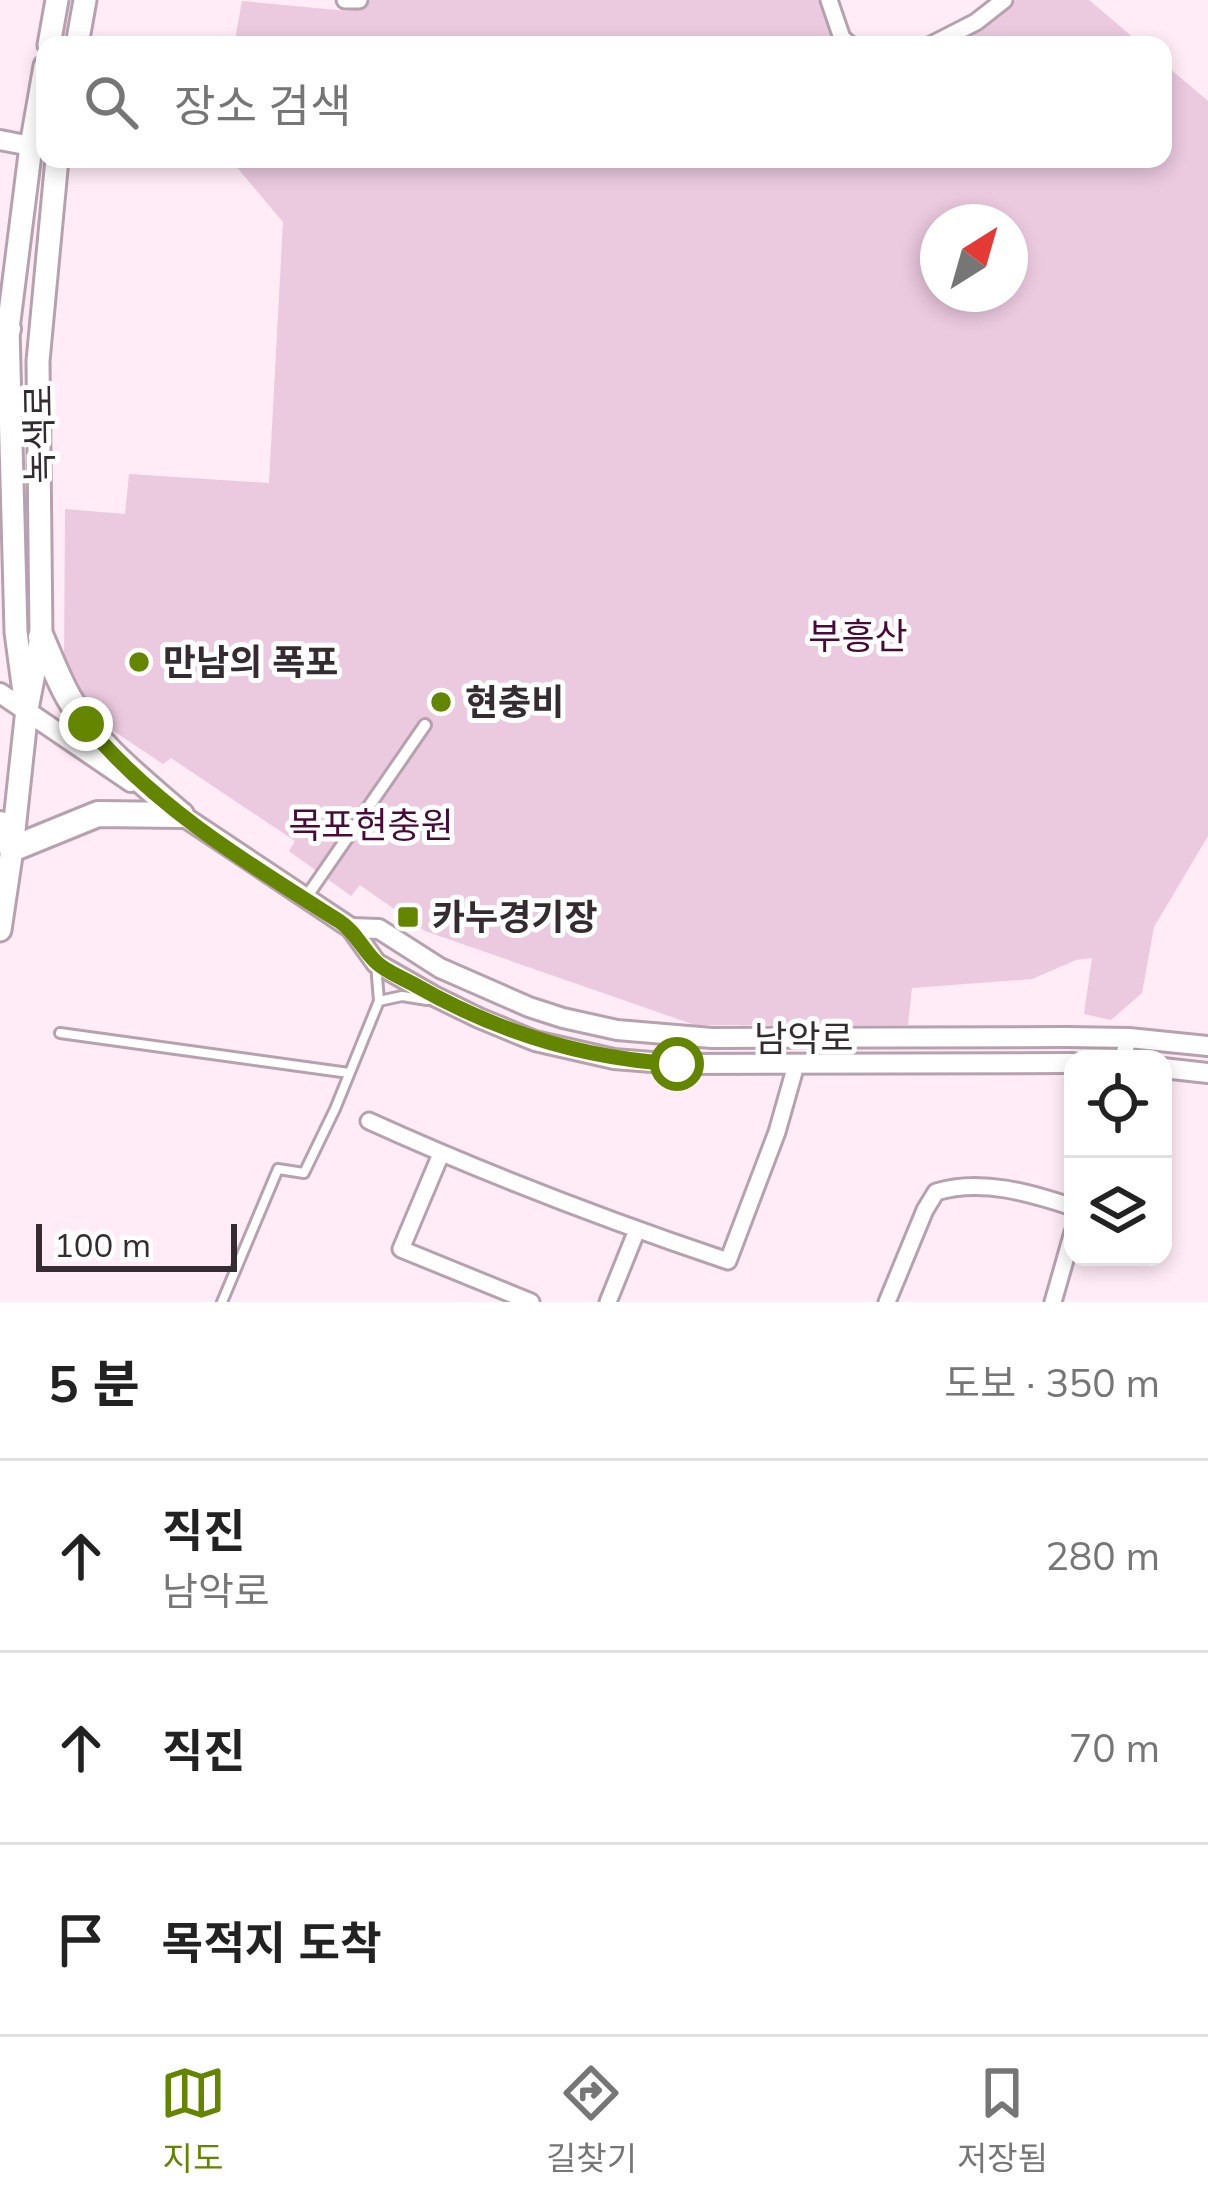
<!DOCTYPE html>
<html lang="ko">
<head>
<meta charset="utf-8">
<style>
	:root { --surface:#fff; --page:#f2f2f2; --text:#222; --muted:#767676; --line:#e0e0e0; --accent:#638500 }
	body { margin:0; font-family:Mulish,"Noto Sans KR",sans-serif; background:var(--page); color:var(--text) }
	.controls { position:absolute; right:36px; bottom:36px; display:grid; overflow:hidden; border-radius:24px; box-shadow:0 6px 18px #0003 }
	.controls button { width:108px; height:108px; display:grid; place-items:center; padding:0; border:0; border-bottom:3px solid var(--line); background:var(--surface); color:var(--text); font:60px sans-serif }
	.compass { position:absolute; left:920px; top:204px; width:108px; height:108px; border-radius:50%; background:var(--surface); box-shadow:0 6px 18px #0003; rotate:37deg }
	.scale { position:absolute; left:36px; bottom:30px; width:201px; box-sizing:border-box; padding-left:12px; border:6px solid #342c31; border-top:0; font-size:33px; line-height:42px; white-space:nowrap; color:#342c31; -webkit-text-stroke:9px #fff; paint-order:stroke }
	.stop { position:absolute; width:36px; height:36px; margin:-27px; border:9px solid #638500; border-radius:50%; background:#fff }
	.stop.end { background:#638500; border-color:#fff; box-shadow:0 3px 12px #0008 }
	.list { margin:0; padding:0; list-style:none }
	h2 { display:flex; justify-content:space-between; align-items:center; height:156px; margin:0; padding:0 48px; font-size:51px }
	h2 small { font-size:39px; font-weight:400; color:var(--muted) }
	.list li { display:grid; grid-template-columns:78px 1fr auto; gap:36px; align-items:center; box-sizing:border-box; height:192px; padding:0 48px; border-top:3px solid var(--line) }
	.list b { display:block; font-size:45px; white-space:nowrap }
	.list p { margin:0; font-size:39px; white-space:nowrap; color:var(--muted) }
	.list em { font-size:39px; font-style:normal; color:var(--muted) }
	.icon { flex:none; width:66px; height:66px; fill:none; stroke:currentColor; stroke-width:2; stroke-linecap:round; stroke-linejoin:round }
	.map { position:relative; flex:none; width:1208px; height:1302px; overflow:hidden }
	.search { position:absolute; background:var(--surface); box-shadow:0 6px 18px #0003; left:36px; right:36px; top:36px; height:132px; display:flex; align-items:center; gap:30px; box-sizing:border-box; padding:0 42px; border-radius:24px; color:var(--muted); font-size:45px }
	.sheet { height:732px; background:var(--surface) }
	nav { display:flex; justify-content:space-around; align-items:center; box-sizing:border-box; height:168px; border-top:3px solid var(--line); background:var(--surface); font-size:33px; color:var(--muted) }
	nav a { display:grid; justify-items:center; gap:6px }
	nav .on { color:var(--accent) }
	.map>svg:first-child { display:block }
</style>
</head>
<body>
<div class="map">
<svg width="1208" height="1302" viewBox="0 0 1208 1302">
	<rect width="100%" height="100%" fill="#ffecf7"/>
	<g fill="#ebc9df" fill-rule="evenodd">
		<polygon points="367,0 822,0 834,41 838,45 234,45 242,1 348,11"/>
		<polygon points="1016,0 1089,0 1142,45 946,45"/>
		<path d="M1163,63L1208,101V836L1154,927L1142,993L1111,1020L1084,1014L1092,958L1076,960L1032,979L912,988L908,1025H695L425,931L360,885L351,896L289,851L295,841L171,758L163,764L103,724L78,693L64,661L65,509L125,514L129,474L269,483L283,222L230,159H1163ZM938,222H1010V294H938Z"/>
	</g>
	<g fill="none" stroke-linecap="round" stroke-linejoin="round">
		<defs>
			<g id="service">
				<polyline points="376,964 379,1001 402,996 427,1000"/>
				<polyline points="60,1033 349,1073"/>
				<polyline points="222,1302 278,1169 304,1173 335,1109 379,1001"/>
			</g>
			<polyline id="pedestrian" points="305,899 425,725"/>
			<g id="minor">
				<polyline points="345,0 359,0"/>
				<polyline points="829,0 842,38 850,45"/>
				<polyline points="931,45 976,22 1004,0"/>
				<polyline points="1122,1059 1129,1038"/>
				<path d="M369,1121C486,1174 606,1220 728,1261L777,1132L796,1065"/>
				<polyline points="441,1154 401,1249 531,1302"/>
				<polyline points="608,1302 637,1230"/>
				<path d="M887,1302L925,1210L936,1192C981,1178 1030,1193 1073,1207"/>
				<polyline points="1053,1302 1073,1232"/>
			</g>
			<g id="tertiary">
				<polyline points="0,140 31,146"/>
				<polyline points="0,693 131,782"/>
				<polyline points="174,810 351,928 376,963 434,996 479,1018 535,1041 614,1059 677,1064 1073,1063"/>
				<polyline points="351,928 379,929 440,968 529,1007 563,1018 617,1030 712,1038 1066,1037 1129,1038 1208,1046"/>
				<polyline points="1163,1068 1208,1073"/>
			</g>
			<g id="secondary">
				<polyline points="49,45 57,0"/>
				<polyline points="77,45 85,0"/>
				<polyline points="24,692 16,632 8,329 31,146 45,66"/>
				<polyline points="0,930 12,849 27,709 41,637 38,361 57,159"/>
			</g>
			<g id="primary">
				<polyline points="0,348 8,329"/>
				<path d="M41,637C50,657 58,679 69,698C96,746 140,779 181,815"/>
				<polyline points="0,824 12,849 98,814 181,815"/>
			</g>
		</defs>
		<use href="#service" stroke="#b7a1ae" stroke-width="14"/>
		<use href="#pedestrian" stroke="#b7a1ae" stroke-width="16"/>
		<use href="#minor" stroke="#b7a1ae" stroke-width="21"/>
		<use href="#tertiary" stroke="#b7a1ae" stroke-width="24"/>
		<use href="#secondary" stroke="#b7a1ae" stroke-width="27"/>
		<use href="#primary" stroke="#b7a1ae" stroke-width="30"/>
		<use href="#service" stroke="#fff" stroke-width="8"/>
		<use href="#pedestrian" stroke="#fff" stroke-width="10"/>
		<use href="#minor" stroke="#fff" stroke-width="15"/>
		<use href="#tertiary" stroke="#fff" stroke-width="18"/>
		<use href="#secondary" stroke="#fff" stroke-width="21"/>
		<use href="#primary" stroke="#fff" stroke-width="24"/>
	</g>
	<g fill="none" stroke-linecap="round" stroke-linejoin="round">
		<path stroke="#638500" stroke-width="15" d="M86,724C154,807 250,865 339,921C356,932 362,949 376,962C386,972 403,978 415,985C497,1032 583,1059 677,1064"/>
	</g>
	<g fill="#638500" stroke="#fff" stroke-width="4.5">
		<circle cx="139" cy="662" r="12"/>
		<circle cx="441" cy="702" r="12"/>
		<rect x="396" y="905" width="24" height="24" rx="6"/>
	</g>
	<g text-anchor="middle" stroke-width="10" stroke-linejoin="round" paint-order="stroke">
		<g font-size="36" fill="#342c31" stroke="#fff">
			<text transform="translate(39 434) rotate(-91)" y="13">녹색로</text>
			<text x="804" y="1051">남악로</text>
		</g>
		<g font-size="36" fill="#490a3a" stroke="#fff">
			<text x="858" y="649">부흥산</text>
			<text x="371" y="838">목포현충원</text>
		</g>
		<g font-size="36" font-weight="bold" fill="#342c31" stroke="#fff" text-anchor="start">
			<text x="163" y="675">만남의 폭포</text>
			<text x="465" y="715">현충비</text>
			<text x="432" y="930">카누경기장</text>
		</g>
	</g>
</svg>
<div class="controls">
<button><svg class="icon" aria-label="locate" viewBox="0 0 24 24"><circle cx="12" cy="12" r="6"/><path d="M12 2v4M12 18v4M2 12h4M18 12h4"/></svg></button>
<button><svg class="icon" aria-label="layers" viewBox="0 0 24 24"><path d="M12 4l9 5-9 5-9-5zM3 14l9 5 9-5"/></svg></button>
</div>
<svg class="compass" viewBox="-18 -18 36 36"><path d="M0-13l5 13h-10z" fill="#e53935"/><path d="M0 13l5-13h-10z" fill="#767676"/></svg>
<div class="scale">100 m</div>
<div class="stop" style="left:677px;top:1064px"></div>
<div class="stop end" style="left:86px;top:724px"></div>
<div class="search"><svg class="icon" aria-label="search" viewBox="0 0 24 24"><circle cx="10" cy="10" r="6"/><path d="M15 15l6 6"/></svg>장소 검색</div>
</div>
<section class="sheet">
<h2>5 분<small>도보 · 350 m</small></h2>
<ul class="list">
<li><svg class="icon" aria-label="ahead" viewBox="0 0 24 24"><path d="M12 20V5M6 11l6-6 6 6"/></svg><div><b>직진</b><p>남악로</p></div><em>280 m</em></li>
<li><svg class="icon" aria-label="ahead" viewBox="0 0 24 24"><path d="M12 20V5M6 11l6-6 6 6"/></svg><div><b>직진</b></div><em>70 m</em></li>
<li><svg class="icon" aria-label="arrive" viewBox="0 0 24 24"><path d="M6 21V4h12l-3 4 3 4H6"/></svg><div><b>목적지 도착</b></div></li>
</ul>
</section>
<nav>
<a class="on"><svg class="icon" aria-label="map" viewBox="0 0 24 24"><path d="M3 6l6-2 6 2 6-2v14l-6 2-6-2-6 2zM9 4v14M15 6v14"/></svg>지도</a>
<a><svg class="icon" aria-label="directions" viewBox="0 0 24 24"><path d="M12 3l9 9-9 9-9-9zM9 14v-3h6M13 9l2 2-2 2"/></svg>길찾기</a>
<a><svg class="icon" aria-label="saved" viewBox="0 0 24 24"><path d="M7 4h10v16l-5-4-5 4z"/></svg>저장됨</a>
</nav>
</body>
</html>
